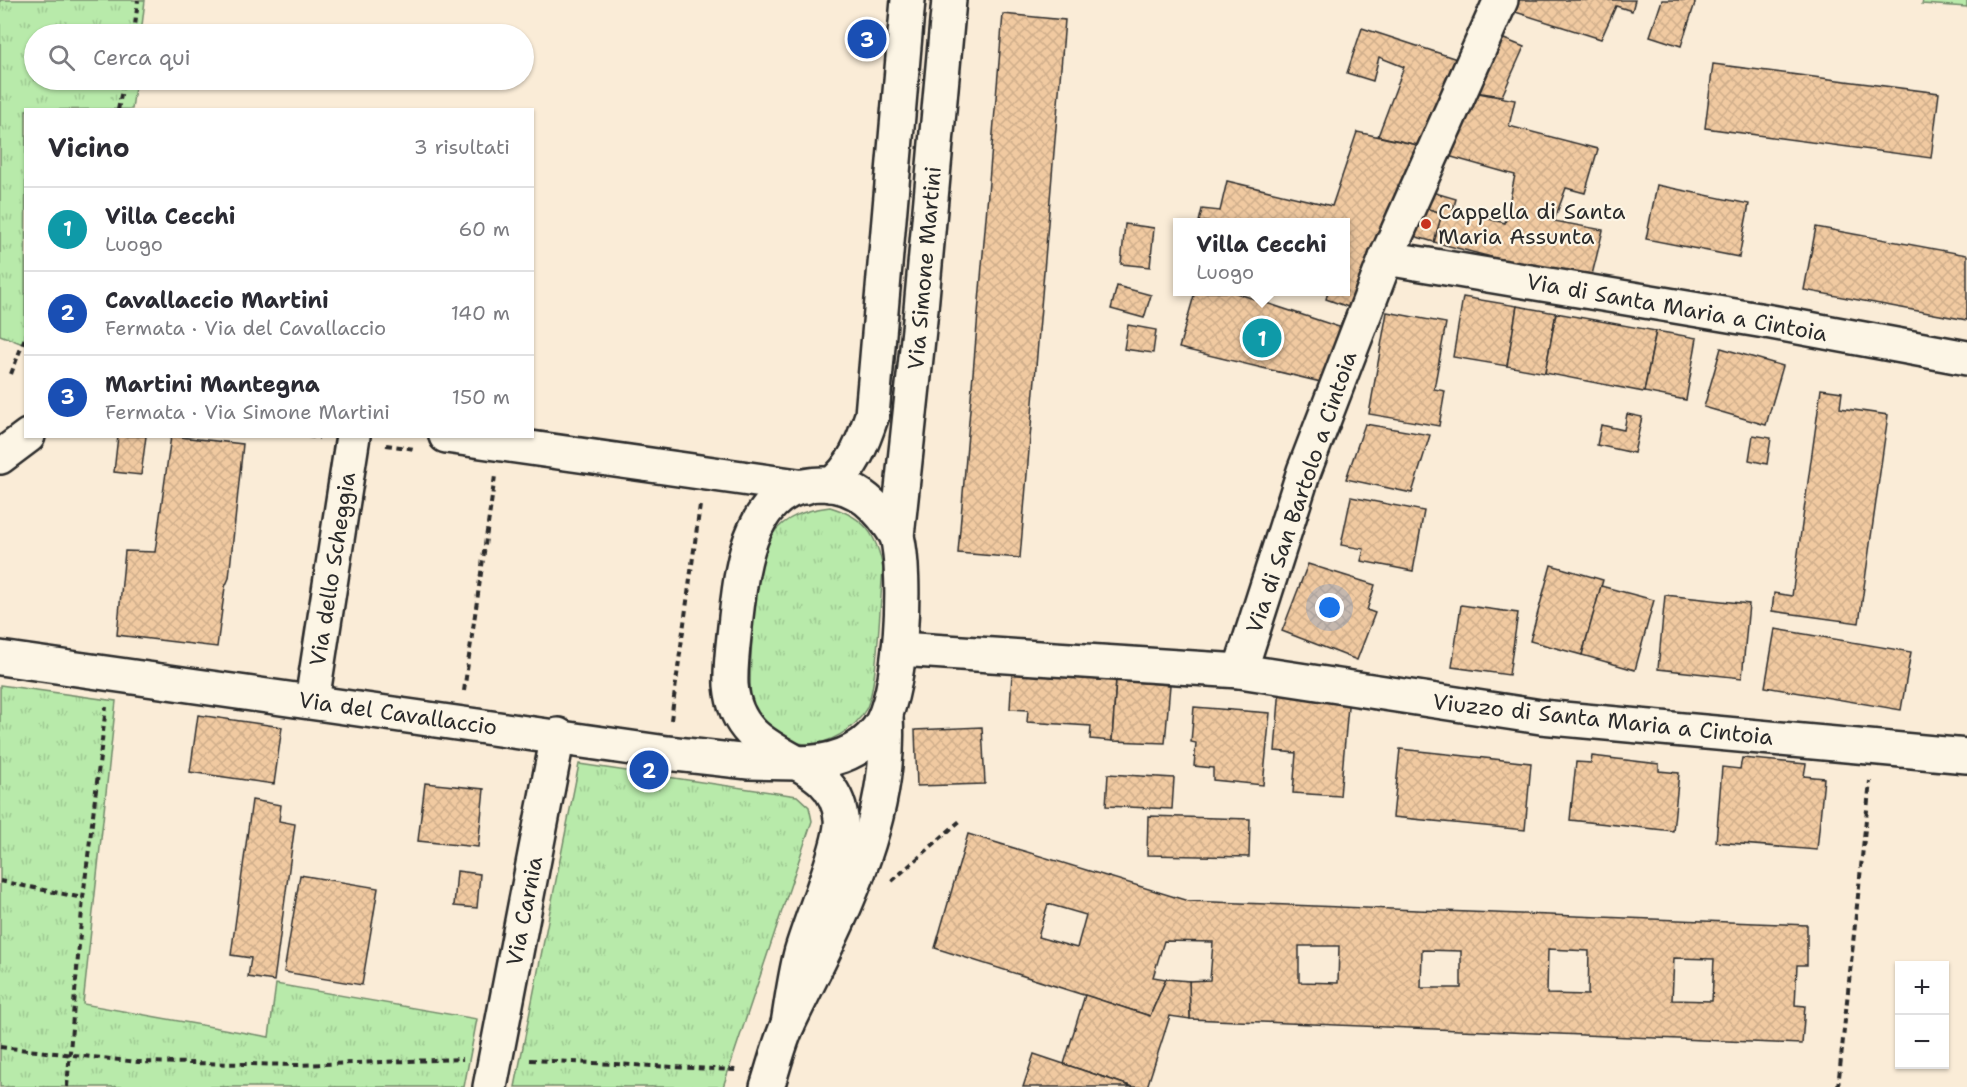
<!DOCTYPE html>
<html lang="it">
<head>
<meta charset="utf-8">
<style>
	:root { --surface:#fff; --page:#f7f7f7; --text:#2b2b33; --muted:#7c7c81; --line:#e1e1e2; --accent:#c8321e }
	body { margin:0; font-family:"Shantell Sans",sans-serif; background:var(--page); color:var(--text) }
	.controls { position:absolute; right:18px; bottom:18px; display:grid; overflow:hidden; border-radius:0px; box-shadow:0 2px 4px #0004 }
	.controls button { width:54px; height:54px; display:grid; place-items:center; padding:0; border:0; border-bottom:2px solid var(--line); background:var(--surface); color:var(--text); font:30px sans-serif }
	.you { position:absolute; left:1330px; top:608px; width:21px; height:21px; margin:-15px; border:4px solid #fff; border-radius:50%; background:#1a73e8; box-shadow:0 0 0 9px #1a73e833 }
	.badge { display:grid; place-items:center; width:39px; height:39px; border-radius:50%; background:var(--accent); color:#fff; font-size:20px; font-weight:700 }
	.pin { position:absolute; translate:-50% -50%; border:3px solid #fff; box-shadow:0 2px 6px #0006 }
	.popup { position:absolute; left:1173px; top:218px; width:177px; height:78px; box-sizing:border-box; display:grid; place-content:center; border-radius:0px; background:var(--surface); filter:drop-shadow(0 2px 4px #0005); font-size:20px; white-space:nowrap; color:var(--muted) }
	.popup b { font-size:22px; color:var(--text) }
	.popup::after { content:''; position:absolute; left:50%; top:100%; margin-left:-12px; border:12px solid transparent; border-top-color:var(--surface) }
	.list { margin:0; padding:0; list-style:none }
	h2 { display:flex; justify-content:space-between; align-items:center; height:78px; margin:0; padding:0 24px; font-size:26px }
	h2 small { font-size:20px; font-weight:400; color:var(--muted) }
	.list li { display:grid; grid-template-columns:39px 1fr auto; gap:18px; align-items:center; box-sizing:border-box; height:84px; padding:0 24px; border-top:2px solid var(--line) }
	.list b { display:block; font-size:22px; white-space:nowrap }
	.list p { margin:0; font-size:20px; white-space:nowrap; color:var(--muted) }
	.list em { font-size:20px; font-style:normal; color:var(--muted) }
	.icon { flex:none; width:33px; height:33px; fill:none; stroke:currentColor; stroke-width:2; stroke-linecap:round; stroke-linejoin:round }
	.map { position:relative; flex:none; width:1967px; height:1087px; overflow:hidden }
	.search { position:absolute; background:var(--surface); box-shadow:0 2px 4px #0004; left:24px; top:24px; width:510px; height:66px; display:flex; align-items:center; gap:15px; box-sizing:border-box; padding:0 21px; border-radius:33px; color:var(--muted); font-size:22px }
	.panel { position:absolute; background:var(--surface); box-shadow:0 2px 4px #0004; left:24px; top:108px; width:510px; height:330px; border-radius:0px }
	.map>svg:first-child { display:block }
</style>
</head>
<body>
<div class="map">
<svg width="1967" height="1087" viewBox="0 0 1967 1087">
	<defs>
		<pattern id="grass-tufts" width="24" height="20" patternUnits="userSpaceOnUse" patternTransform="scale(1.5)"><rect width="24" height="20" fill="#b8eaaa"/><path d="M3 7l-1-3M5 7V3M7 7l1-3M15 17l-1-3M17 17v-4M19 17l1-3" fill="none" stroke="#9ec992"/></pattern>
		<pattern id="building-cross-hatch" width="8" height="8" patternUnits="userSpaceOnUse" patternTransform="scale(1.5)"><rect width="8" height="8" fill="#f1caa1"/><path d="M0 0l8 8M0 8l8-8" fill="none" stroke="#cfae8b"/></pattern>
	</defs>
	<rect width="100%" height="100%" fill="#faecd7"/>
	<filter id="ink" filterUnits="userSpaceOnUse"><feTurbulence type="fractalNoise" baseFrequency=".0167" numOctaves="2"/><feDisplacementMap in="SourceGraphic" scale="12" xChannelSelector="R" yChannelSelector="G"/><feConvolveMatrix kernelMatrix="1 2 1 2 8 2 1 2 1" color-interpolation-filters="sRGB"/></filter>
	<g filter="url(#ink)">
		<g fill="url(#grass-tufts)" stroke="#728a6a" stroke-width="1.5">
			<polygon points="0,0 145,0 141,34 34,34 34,80 136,80 132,109 26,110 25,345 0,335"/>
			<polygon points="1923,0 1967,0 1967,7 1922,4"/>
			<path d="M830,507C864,517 877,534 883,569C880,598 878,687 866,709C855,729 829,745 806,744C788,743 766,730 758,714C755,709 752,702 751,697C748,680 756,566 761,552C763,547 768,541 771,536C785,516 806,510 830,507Z"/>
			<polygon points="0,685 116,701 83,1004 269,1037 276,984 477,1019 464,1087 0,1087"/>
			<polygon points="579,764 797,796 809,807 812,821 723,1087 515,1087"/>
		</g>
		<g fill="url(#building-cross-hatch)" stroke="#2b2b2b" stroke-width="1.5" fill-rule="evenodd">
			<polygon points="1514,0 1635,0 1632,11 1616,6 1601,39 1509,10"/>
			<polygon points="1662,0 1696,0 1681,46 1650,36"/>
			<polygon points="1003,14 1065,20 1020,558 958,553"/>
			<polygon points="1362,28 1460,60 1422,146 1378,136 1404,67 1379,57 1373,81 1347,73"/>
			<polygon points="1494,35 1524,47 1502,96 1468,91"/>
			<polygon points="1713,64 1939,93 1931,158 1705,128"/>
			<polygon points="1468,91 1515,100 1509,126 1598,149 1585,193 1566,188 1554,221 1603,230 1590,283 1434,242 1442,213 1418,206 1429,191 1456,199 1453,210 1505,223 1515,175 1441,154"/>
			<polygon points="1357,132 1422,146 1351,308 1326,299 1328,292 1346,292 1346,222 1199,222 1202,209 1220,211 1227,181 1332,206"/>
			<polygon points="1657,185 1749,204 1739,257 1646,239"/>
			<polygon points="1418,206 1442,213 1434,242 1410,235"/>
			<polygon points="1125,224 1154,228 1150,267 1121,264"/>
			<polygon points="1816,227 1967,255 1967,320 1804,290"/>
			<polygon points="1117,286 1151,295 1144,318 1111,309"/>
			<polygon points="1195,292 1233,292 1345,329 1325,383 1179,348"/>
			<polygon points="1463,297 1517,306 1507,366 1453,357"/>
			<polygon points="1517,306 1556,313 1545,373 1507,366"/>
			<polygon points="1387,312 1446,323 1434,389 1445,391 1439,426 1369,414"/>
			<polygon points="1556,313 1656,331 1644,392 1545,373"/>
			<polygon points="1128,325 1156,330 1153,353 1124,349"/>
			<polygon points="1656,331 1697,338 1686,400 1644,392"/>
			<polygon points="1721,348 1783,366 1766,425 1704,407"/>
			<polygon points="1821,389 1842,392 1840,408 1888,415 1859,623 1772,611 1774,593 1792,596"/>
			<polygon points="1627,414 1642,417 1634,453 1597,445 1601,425 1624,430"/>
			<polygon points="1365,424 1430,435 1412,493 1346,479"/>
			<polygon points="1753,435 1771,438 1767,464 1749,460"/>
			<polygon points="118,436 146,436 141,475 114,472"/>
			<polygon points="171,436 243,444 229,578 225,587 217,647 117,635 125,551 155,552"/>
			<polygon points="1351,497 1424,511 1413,571 1361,561 1364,549 1341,545"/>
			<polygon points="1308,564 1375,585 1367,610 1375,613 1357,660 1282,631"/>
			<polygon points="1551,565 1603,580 1582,655 1530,641"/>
			<polygon points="1601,586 1654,600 1635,670 1582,655"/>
			<polygon points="1665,595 1749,604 1742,678 1658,669"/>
			<polygon points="1461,605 1518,613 1509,675 1452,667"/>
			<polygon points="1775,629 1911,652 1901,710 1765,687"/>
			<polygon points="1012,673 1116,680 1112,741 1090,739 1091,726 1027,722 1028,710 1010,709"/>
			<polygon points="1116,680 1170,685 1165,743 1112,741"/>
			<polygon points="1280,687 1349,695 1340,796 1293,793 1296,753 1275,751"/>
			<polygon points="1194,707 1270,713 1263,785 1213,780 1213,768 1194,766 1196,743 1191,742"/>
			<polygon points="198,715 282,727 274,784 190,772"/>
			<polygon points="982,727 985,784 917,786 915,730"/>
			<polygon points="1400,749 1531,763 1525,830 1393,817"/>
			<polygon points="1592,756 1659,764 1659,771 1679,773 1673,831 1570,820 1576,762 1591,763"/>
			<polygon points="1742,758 1806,764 1804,776 1824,778 1817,850 1716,842 1722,767 1740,769"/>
			<polygon points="1108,774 1174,778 1172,809 1106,806"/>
			<polygon points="425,783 484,789 478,847 418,841"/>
			<polygon points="252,800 281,805 279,821 295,824 274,981 248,977 251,958 231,955"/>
			<polygon points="1148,816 1250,819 1249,857 1147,855"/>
			<path d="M968,834L1188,901L1807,925V965H1797L1795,1005L1805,1006L1802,1044L1190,1019L1189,981L1210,980L1213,942L1164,941L1153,977L1166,979L1150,1016L935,948ZM1048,904L1086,915L1077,948L1038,937ZM1299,946H1339L1338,983L1299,982ZM1548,949L1589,951L1588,995L1547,994ZM1422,950L1461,951V988H1421ZM1674,958L1714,959L1712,1001L1672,1000Z"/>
			<polygon points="457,871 480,874 477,908 454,906"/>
			<polygon points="300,875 378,888 362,985 284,972"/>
			<polygon points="1166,979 1189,981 1190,1019 1170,1016 1147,1087 1133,1087 1064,1064 1085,995 1150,1016"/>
			<polygon points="1034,1054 1133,1087 1023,1087"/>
		</g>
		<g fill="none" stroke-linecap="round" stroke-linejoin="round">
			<defs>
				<g id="street">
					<polyline points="1386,258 1771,322 1967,358"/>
					<polyline points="446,436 805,487"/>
					<polyline points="0,457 28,436"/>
					<polyline points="899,649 1240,671 1541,717 1967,756"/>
					<polyline points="0,658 667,753 749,762 797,763"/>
					<polyline points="1240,671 1304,471 1386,258 1501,0"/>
					<polyline points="312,701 353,436"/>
					<polyline points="490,1087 558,735"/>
				</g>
				<g id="secondary">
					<path d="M831,485C854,467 863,442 872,415L908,0"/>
					<path d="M797,763C827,763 859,755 878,729C902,696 907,576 897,536L920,320L949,0"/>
					<path d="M788,1024C792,1000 795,976 801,953C809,923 844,843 841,818C833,748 738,768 731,685C730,663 734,639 736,617C742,564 750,484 823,484C859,485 879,508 897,536"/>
					<path d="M767,1087C774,1066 779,1043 789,1022C835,927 893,827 886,717"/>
				</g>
			</defs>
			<use href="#street" stroke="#2b2b2b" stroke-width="38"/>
			<use href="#secondary" stroke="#2b2b2b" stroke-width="38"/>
			<g stroke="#2b2b2b" stroke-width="4" stroke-dasharray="6 4.5" stroke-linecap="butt">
				<polyline points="134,34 138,0"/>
				<polyline points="118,110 124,80"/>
				<polyline points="11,374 26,335"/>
				<polyline points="308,436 319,438"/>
				<polyline points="386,445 415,449"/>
				<polyline points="464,691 495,476"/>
				<polyline points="671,720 700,505"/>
				<polyline points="0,881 83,898"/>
				<polyline points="892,881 961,820"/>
				<polyline points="0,1047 138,1062 299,1065 463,1059"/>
				<polyline points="530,1060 736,1070"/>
				<polyline points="67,1087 83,898 106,707"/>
				<polyline points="1838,1087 1870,781"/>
			</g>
			<use href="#street" stroke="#fcf5e5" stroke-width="33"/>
			<use href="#secondary" stroke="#fcf5e5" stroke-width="33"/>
		</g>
	</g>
	<circle fill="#c8321e" stroke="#fcf5e5" stroke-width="2" cx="1426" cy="224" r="6"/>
	<g text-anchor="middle" stroke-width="4.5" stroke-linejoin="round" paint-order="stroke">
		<g font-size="22" fill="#2b2b2b" stroke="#fcf5e5" text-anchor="start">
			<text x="1438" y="219">Cappella di Santa<tspan x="1438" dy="25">Maria Assunta</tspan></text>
		</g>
		<g font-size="22" fill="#2b2b2b" stroke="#fcf5e5">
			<text transform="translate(924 268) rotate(-85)" y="8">Via Simone Martini</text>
			<text transform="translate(1677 307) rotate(10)" y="8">Via di Santa Maria a Cintoia</text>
			<text transform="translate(1301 492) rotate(-71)" y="8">Via di San Bartolo a Cintoia</text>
			<text transform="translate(332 569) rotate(-81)" y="8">Via dello Scheggia</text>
			<text transform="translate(398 713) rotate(8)" y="8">Via del Cavallaccio</text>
			<text transform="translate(1603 719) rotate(6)" y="8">Viuzzo di Santa Maria a Cintoia</text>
			<text transform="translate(524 911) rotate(-79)" y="8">Via Carnia</text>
		</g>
	</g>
</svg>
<div class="controls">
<button>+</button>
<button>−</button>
</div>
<div class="you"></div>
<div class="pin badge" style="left:1262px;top:338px;background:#0f9aa8">1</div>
<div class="popup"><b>Villa Cecchi</b>Luogo</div>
<div class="pin badge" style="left:649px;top:770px;background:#1a4fb4">2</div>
<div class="pin badge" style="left:867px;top:39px;background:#1a4fb4">3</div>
<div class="search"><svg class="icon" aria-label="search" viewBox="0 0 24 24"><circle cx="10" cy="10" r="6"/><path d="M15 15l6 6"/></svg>Cerca qui</div>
<section class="panel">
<h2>Vicino<small>3 risultati</small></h2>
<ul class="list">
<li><span class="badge" style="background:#0f9aa8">1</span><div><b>Villa Cecchi</b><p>Luogo</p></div><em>60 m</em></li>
<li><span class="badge" style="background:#1a4fb4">2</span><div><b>Cavallaccio Martini</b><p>Fermata · Via del Cavallaccio</p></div><em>140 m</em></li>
<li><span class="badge" style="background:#1a4fb4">3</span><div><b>Martini Mantegna</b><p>Fermata · Via Simone Martini</p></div><em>150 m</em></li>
</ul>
</section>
</div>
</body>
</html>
